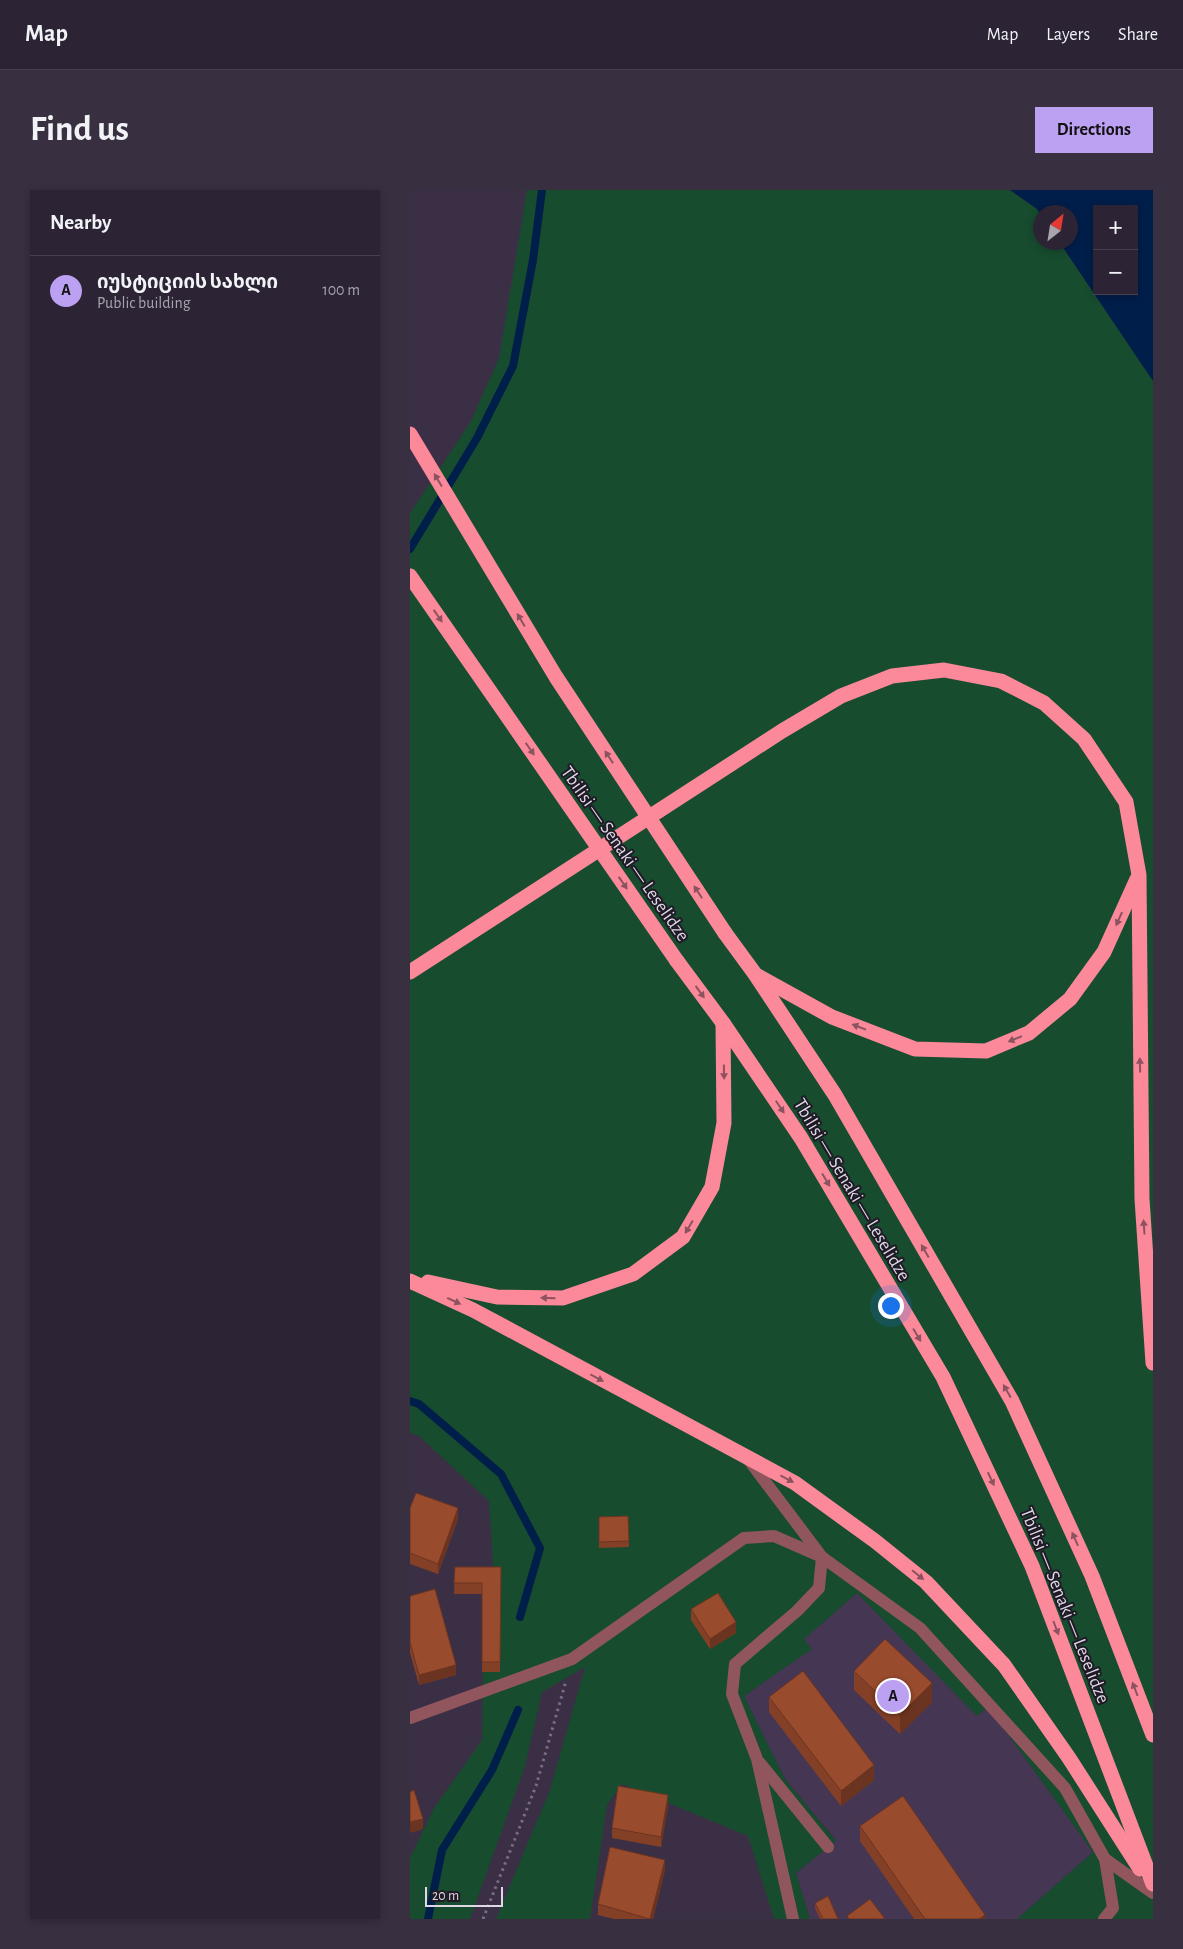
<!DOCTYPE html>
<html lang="en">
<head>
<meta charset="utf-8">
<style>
	:root { --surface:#2c2334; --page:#382f40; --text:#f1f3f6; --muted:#a6a4ac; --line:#48404f; --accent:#bca0f2 }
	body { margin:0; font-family:"Alegreya Sans","Noto Sans Georgian",sans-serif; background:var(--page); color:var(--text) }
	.controls { position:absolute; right:15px; top:15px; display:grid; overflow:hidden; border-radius:0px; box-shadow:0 2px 8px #0003 }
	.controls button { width:45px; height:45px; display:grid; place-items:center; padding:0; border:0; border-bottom:1px solid var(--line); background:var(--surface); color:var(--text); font:25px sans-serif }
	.compass { position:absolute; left:623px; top:15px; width:45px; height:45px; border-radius:50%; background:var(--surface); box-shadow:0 2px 8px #0003; rotate:30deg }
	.scale { position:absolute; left:15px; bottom:12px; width:78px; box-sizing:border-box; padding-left:5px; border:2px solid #ded7e6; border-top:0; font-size:14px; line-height:18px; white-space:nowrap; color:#ded7e6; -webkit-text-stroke:4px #1f1a25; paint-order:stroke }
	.you { position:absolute; left:480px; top:1115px; width:18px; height:18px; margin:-12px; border:4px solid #fff; border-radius:50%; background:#1a73e8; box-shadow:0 0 0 8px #1a73e833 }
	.badge { display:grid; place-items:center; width:32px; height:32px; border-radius:50%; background:var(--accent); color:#111; font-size:16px; font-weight:700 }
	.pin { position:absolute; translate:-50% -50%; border:2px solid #fff; box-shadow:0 1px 5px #0006 }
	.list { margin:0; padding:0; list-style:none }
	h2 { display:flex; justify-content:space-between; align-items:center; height:65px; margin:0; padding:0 20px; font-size:21px }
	h2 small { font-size:16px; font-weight:400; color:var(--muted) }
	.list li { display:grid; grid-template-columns:32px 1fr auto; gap:15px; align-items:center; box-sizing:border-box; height:70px; padding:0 20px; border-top:1px solid var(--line) }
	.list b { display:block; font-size:19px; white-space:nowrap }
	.list p { margin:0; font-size:16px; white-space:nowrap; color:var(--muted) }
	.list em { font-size:16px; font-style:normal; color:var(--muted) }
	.map { position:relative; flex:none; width:743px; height:1729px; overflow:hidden; border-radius:0px }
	header { display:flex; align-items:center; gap:30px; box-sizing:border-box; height:70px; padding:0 25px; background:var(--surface); border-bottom:1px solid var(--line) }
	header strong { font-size:24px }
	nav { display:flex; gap:28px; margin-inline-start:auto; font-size:18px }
	.intro { display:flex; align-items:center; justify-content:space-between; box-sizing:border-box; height:120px; padding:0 30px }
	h1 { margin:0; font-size:35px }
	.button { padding:12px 22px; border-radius:0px; background:var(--accent); color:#111; font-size:18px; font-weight:700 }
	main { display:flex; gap:30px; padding:0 30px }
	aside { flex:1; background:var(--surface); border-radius:0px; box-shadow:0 2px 8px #0003 }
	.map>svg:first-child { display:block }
</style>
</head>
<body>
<header>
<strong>Map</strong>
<nav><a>Map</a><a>Layers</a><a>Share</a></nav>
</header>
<div class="intro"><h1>Find us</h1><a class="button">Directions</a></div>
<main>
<aside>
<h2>Nearby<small></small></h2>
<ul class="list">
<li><span class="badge">A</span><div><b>იუსტიციის სახლი</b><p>Public building</p></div><em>100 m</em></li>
</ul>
</aside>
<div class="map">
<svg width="743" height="1729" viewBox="0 0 743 1729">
	<rect width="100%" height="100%" fill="#3b2f46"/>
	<polygon fill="#453654" points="447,1403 567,1525 578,1516 683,1662 607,1729 400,1729 386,1683 426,1650 375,1589 334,1506 401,1459 394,1449"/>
	<polygon fill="#174c2f" points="117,0 600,0 627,19 630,24 630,52 650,53 743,191 743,1729 607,1729 683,1662 578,1517 567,1526 447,1403 394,1449 402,1459 334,1506 375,1589 426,1651 386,1683 400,1729 364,1729 338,1646 212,1594 197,1615 180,1729 86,1729 140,1600 175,1477 132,1502 115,1576 60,1729 0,1729 0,1668 24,1618 72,1550 73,1478 84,1390 79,1311 9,1246 0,1243 0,323 61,231 89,168"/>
	<path fill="#001e4a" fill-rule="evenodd" d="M600,0H743V191L650,53L660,52V22H630V24L627,19ZM687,19H724V101H687Z"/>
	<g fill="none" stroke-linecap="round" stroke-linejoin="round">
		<g stroke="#001e4a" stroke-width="8">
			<polyline points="0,359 67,248 103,176 123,70 132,0"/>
			<polyline points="0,1211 9,1214 91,1284 130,1358 110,1427"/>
			<polyline points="18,1729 32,1660 82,1580 108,1520"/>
		</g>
		<polyline stroke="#786d81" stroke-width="3" stroke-dasharray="2.5 4" stroke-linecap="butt" points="73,1729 126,1596 156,1491"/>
		<g stroke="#91565d" stroke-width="12">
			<polyline points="338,1269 412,1367 510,1438 655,1598 695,1669 703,1718 694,1729"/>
			<polyline points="0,1528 162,1469 334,1348 364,1346 412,1367 409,1398 387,1421 325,1474 322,1504 347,1569 383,1729"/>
			<polyline points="350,1573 418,1657"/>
			<polyline points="695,1669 743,1703"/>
		</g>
		<g stroke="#fb8999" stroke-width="15">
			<polyline points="315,743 345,784 425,905 602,1211 682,1386 743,1545"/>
			<polyline points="267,771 313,833 391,948 533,1187 622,1376 743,1694"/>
			<polyline points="0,782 372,541 431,506 482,486 534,480 591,491 634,513 674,549 716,612 729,685 732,1009 743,1173"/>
			<polyline points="348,786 422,827 505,859 576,861 619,843 660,809 694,762 727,689"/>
			<polyline points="0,1091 63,1120 385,1293 465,1351 516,1392 594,1475 659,1568 730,1679"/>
			<polyline points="18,1092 87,1107 153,1108 223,1084 273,1047 302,997 314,933 313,833"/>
		</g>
		<g stroke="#fb8999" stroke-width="15">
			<polyline points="0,244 146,487 315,743"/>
			<polyline points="0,386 267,771"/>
		</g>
	</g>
	<g fill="#844027">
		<polygon points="0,1318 48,1329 28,1384 0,1374"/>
		<polygon points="218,1326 219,1357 189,1358 189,1327"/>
		<polygon points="45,1377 91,1377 90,1482 72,1482 72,1404 44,1404"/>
		<polygon points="0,1406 46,1485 9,1495 0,1463"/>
		<polygon points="281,1419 326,1443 300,1459 281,1430"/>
		<polygon points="444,1481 522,1512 490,1544 444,1500"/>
		<polygon points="359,1507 464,1590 431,1616 359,1522"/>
		<polygon points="258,1615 251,1657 202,1648 202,1638"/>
		<polygon points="450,1636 575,1729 504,1729 450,1651"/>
		<polygon points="255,1680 243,1729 204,1729 188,1725 188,1714"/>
		<polygon points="405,1713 428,1729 410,1729 405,1718"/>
	</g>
	<g fill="#6b3420">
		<polygon points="48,1318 48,1329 28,1384 28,1374"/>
		<polygon points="326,1432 326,1443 300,1459 300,1449"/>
		<polygon points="46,1475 46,1485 9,1495 9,1485"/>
		<polygon points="522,1493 522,1512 490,1544 490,1525"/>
		<polygon points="464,1575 464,1590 431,1616 431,1601"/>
		<polygon points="258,1605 258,1615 251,1657 251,1647"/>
		<polygon points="13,1629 13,1639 0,1643 0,1632"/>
		<polygon points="255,1670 255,1680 243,1729 240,1729"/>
		<polygon points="575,1725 575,1729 569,1729"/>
	</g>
	<g fill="#994b2d" stroke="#6b3420">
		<polygon points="6,1303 48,1318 28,1374 0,1363 0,1318"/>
		<polygon points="218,1326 219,1351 189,1352 189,1327"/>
		<polygon points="45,1377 91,1377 90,1472 72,1472 72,1393 44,1393"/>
		<polygon points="25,1399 46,1475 9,1485 0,1452 0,1406"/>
		<polygon points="308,1403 326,1432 300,1449 281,1419"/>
		<polygon points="475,1449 522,1493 490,1525 444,1481"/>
		<polygon points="393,1481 464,1575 431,1601 359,1507"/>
		<polygon points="208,1596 258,1605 251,1647 202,1638"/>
		<polygon points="4,1600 13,1629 0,1632 0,1602"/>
		<polygon points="493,1606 575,1725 569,1729 515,1729 450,1636"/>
		<polygon points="200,1657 255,1670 240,1729 188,1714"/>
		<polygon points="418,1706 428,1729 413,1729 405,1713"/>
		<polygon points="460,1709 475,1729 439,1729 437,1726"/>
	</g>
	<defs><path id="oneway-solid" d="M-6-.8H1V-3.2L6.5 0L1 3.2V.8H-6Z" transform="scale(1.25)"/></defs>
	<g fill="#8d525f">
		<use href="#oneway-solid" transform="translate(28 290) rotate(-121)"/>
		<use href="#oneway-solid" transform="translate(28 426) rotate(55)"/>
		<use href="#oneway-solid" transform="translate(111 430) rotate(-121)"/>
		<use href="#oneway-solid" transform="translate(120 559) rotate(55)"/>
		<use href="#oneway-solid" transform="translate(199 567) rotate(-123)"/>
		<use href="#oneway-solid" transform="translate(213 693) rotate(55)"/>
		<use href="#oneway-solid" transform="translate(288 702) rotate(-123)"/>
		<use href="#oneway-solid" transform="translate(709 729) rotate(114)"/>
		<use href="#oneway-solid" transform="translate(290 802) rotate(54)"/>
		<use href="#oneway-solid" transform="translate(449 837) rotate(-159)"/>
		<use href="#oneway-solid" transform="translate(605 849) rotate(158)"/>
		<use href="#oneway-solid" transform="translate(730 875) rotate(-91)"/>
		<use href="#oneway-solid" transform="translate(314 882) rotate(89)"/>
		<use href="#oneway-solid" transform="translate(370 917) rotate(56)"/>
		<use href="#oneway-solid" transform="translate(416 990) rotate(59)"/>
		<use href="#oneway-solid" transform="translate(279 1037) rotate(121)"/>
		<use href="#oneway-solid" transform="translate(734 1037) rotate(-94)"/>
		<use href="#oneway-solid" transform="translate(515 1061) rotate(-120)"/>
		<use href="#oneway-solid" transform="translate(138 1108) rotate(-179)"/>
		<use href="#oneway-solid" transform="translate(44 1111) rotate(25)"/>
		<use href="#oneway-solid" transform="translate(507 1145) rotate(59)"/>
		<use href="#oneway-solid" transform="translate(187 1188) rotate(28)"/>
		<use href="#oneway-solid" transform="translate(597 1201) rotate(-120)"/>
		<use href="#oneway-solid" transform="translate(377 1289) rotate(28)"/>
		<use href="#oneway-solid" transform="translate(581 1289) rotate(65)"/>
		<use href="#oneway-solid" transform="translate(665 1349) rotate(-114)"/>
		<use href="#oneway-solid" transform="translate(508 1385) rotate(39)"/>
		<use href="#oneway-solid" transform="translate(646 1438) rotate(69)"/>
		<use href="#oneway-solid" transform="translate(725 1499) rotate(-111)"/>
	</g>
	<g text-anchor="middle" stroke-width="4" stroke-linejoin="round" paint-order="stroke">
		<g font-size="19" fill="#ded7e6" stroke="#1f1a25">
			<text transform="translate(216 663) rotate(55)" y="7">Tbilisi — Senaki — Leselidze</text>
			<text transform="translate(443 999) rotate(59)" y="7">Tbilisi — Senaki — Leselidze</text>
			<text transform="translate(656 1415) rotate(68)" y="7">Tbilisi — Senaki — Leselidze</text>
		</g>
	</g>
</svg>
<div class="controls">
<button>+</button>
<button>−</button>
</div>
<svg class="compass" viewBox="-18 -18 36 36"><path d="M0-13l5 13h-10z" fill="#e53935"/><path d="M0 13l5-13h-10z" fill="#a6a4ac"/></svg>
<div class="scale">20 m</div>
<div class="you"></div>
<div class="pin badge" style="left:483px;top:1506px">A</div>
</div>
</main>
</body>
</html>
